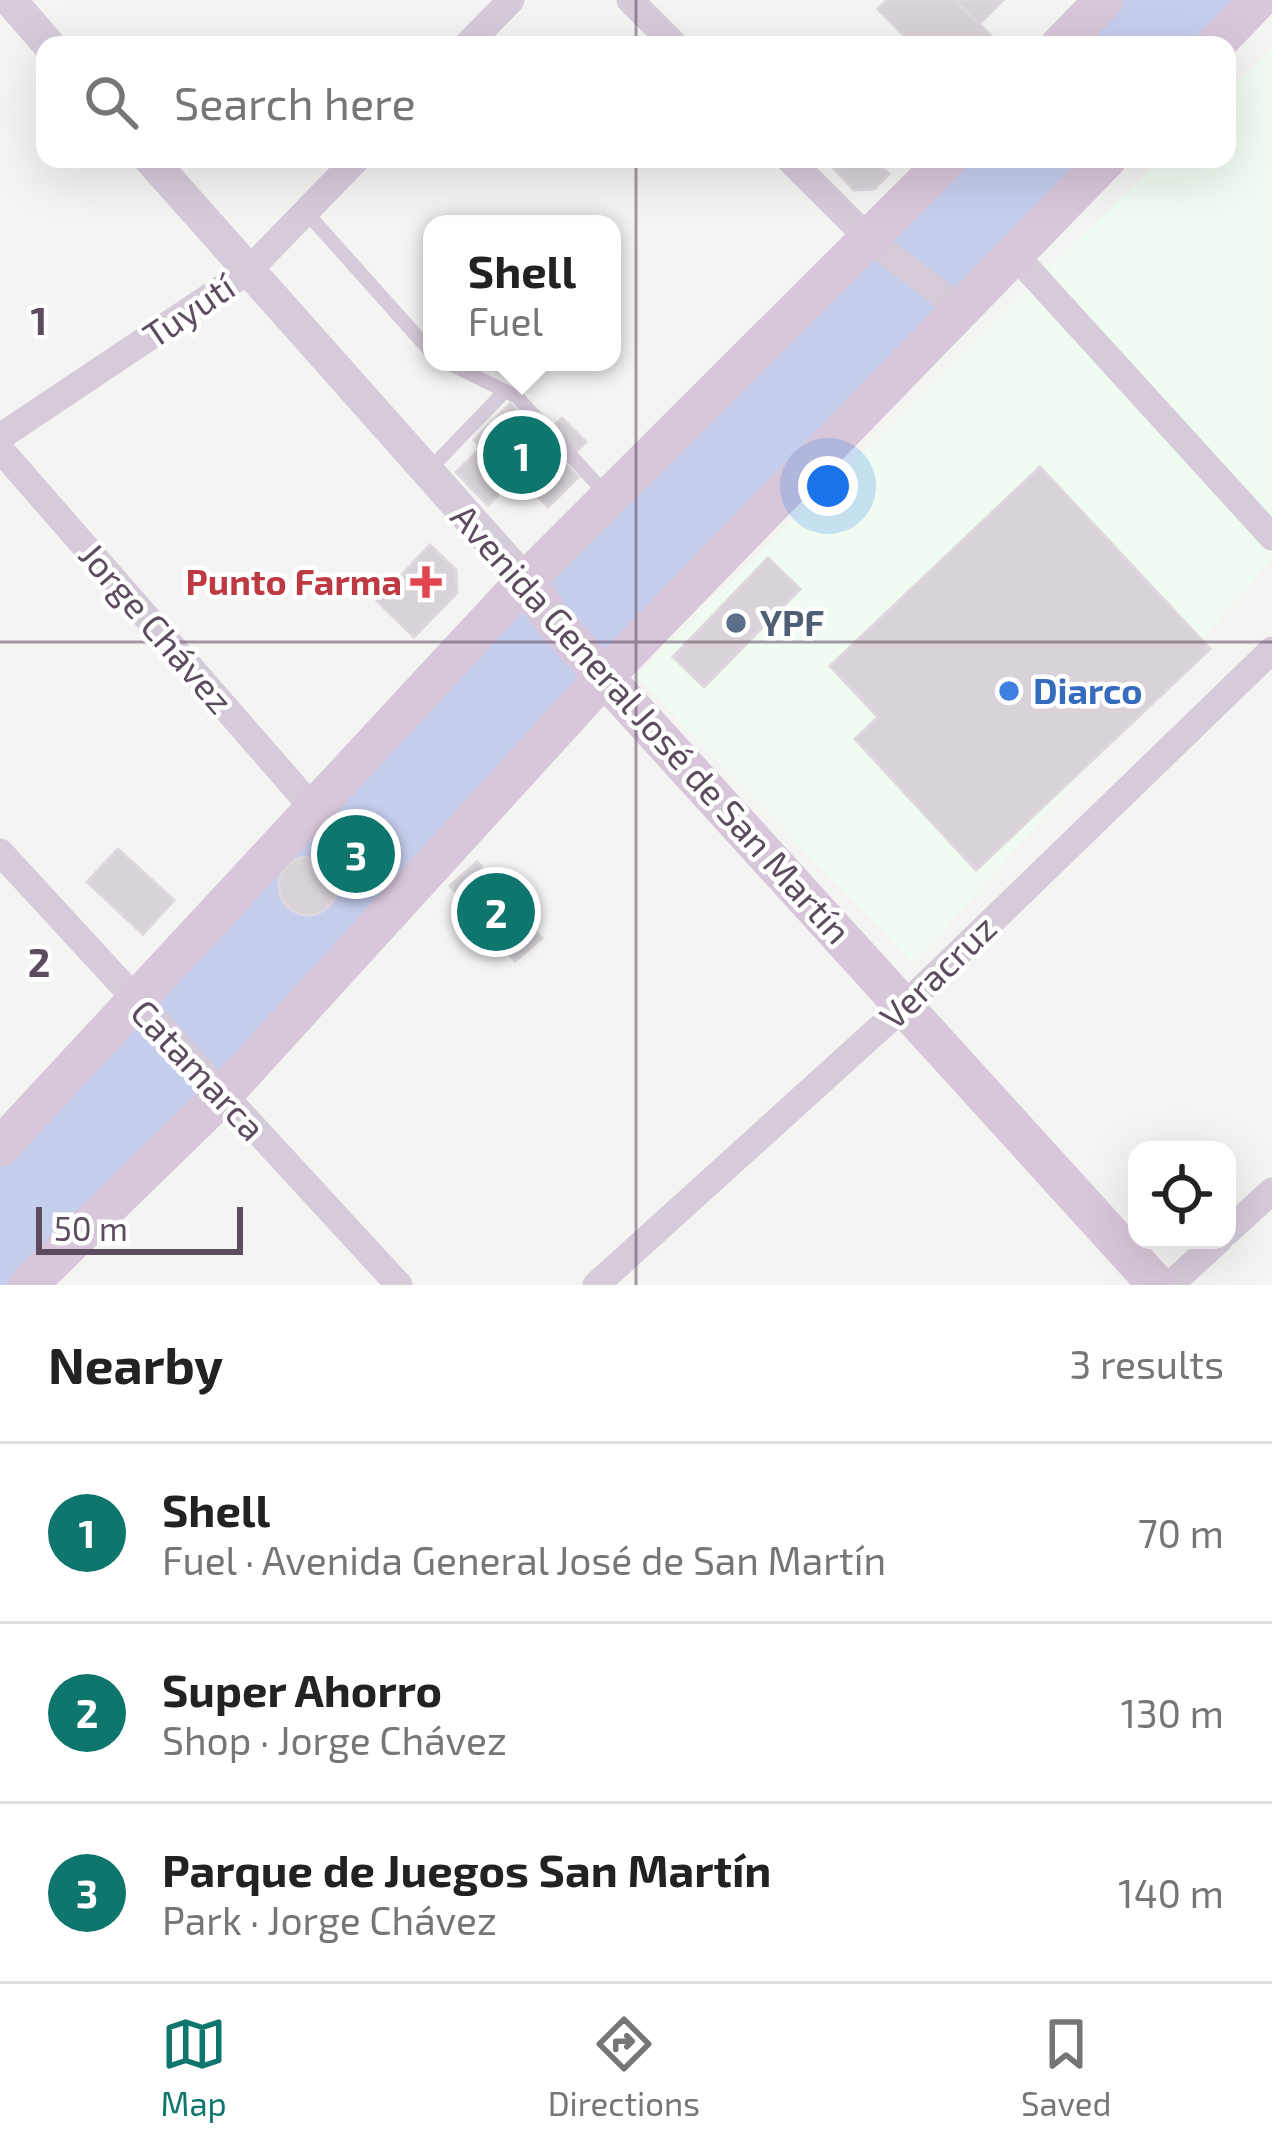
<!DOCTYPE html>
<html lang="en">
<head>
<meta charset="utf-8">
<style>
	:root { --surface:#fff; --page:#f6f6f6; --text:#222; --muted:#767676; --line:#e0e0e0; --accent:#0f766e }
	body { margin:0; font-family:"Exo 2",sans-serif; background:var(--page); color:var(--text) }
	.controls { position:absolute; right:36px; bottom:36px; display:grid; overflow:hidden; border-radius:24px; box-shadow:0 12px 48px #0002 }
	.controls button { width:108px; height:108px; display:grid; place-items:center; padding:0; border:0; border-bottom:3px solid var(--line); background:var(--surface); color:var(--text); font:60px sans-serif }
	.scale { position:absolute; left:36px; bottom:30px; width:207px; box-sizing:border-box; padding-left:12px; border:6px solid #5d4b60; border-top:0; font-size:33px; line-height:42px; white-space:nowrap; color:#5d4b60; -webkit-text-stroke:9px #fff; paint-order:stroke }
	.you { position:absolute; left:828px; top:486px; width:42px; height:42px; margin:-30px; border:9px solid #fff; border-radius:50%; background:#1a73e8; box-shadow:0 0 0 18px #1a73e833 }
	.badge { display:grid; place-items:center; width:78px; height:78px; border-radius:50%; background:var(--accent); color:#fff; font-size:39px; font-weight:700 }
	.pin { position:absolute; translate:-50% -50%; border:6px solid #fff; box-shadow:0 3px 12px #0006 }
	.popup { position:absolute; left:423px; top:215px; width:198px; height:156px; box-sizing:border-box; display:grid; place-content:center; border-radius:24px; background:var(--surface); filter:drop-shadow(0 3px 9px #0005); font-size:39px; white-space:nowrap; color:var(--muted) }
	.popup b { font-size:45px; color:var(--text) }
	.popup::after { content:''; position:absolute; left:50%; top:100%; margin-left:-24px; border:24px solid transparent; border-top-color:var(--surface) }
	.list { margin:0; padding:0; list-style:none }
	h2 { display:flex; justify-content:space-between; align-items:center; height:156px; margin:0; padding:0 48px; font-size:51px }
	h2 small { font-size:39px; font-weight:400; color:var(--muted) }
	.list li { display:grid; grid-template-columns:78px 1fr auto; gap:36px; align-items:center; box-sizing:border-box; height:180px; padding:0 48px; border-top:3px solid var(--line) }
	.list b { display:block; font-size:45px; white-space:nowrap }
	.list p { margin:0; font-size:39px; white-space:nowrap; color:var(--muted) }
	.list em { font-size:39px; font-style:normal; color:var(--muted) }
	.icon { flex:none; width:66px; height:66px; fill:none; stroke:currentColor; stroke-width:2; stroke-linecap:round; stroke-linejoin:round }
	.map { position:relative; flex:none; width:1272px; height:1285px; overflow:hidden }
	.search { position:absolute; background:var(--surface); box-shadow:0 12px 48px #0002; left:36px; right:36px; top:36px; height:132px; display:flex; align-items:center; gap:30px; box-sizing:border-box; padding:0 42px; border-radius:24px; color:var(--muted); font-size:45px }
	.sheet { height:696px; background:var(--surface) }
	nav { display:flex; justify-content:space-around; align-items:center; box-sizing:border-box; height:168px; border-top:3px solid var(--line); background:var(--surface); font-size:33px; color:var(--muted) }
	nav a { display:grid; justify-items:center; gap:6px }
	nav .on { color:var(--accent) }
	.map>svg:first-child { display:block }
</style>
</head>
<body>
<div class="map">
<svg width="1272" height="1285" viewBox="0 0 1272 1285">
	<rect width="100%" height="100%" fill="#f4f5f3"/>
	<polygon fill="#f0fcf1" points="1272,48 1272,559 914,964 636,676 1160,159 1227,159 1227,92"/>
	<g fill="#c6ceee">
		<polygon points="1104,0 1258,0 1215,45 1060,45"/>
		<polygon points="948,159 1107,159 28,1285 0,1285 0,1147"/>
	</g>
	<g fill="#d9d2d9" stroke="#ded7dd" stroke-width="3">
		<polygon points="887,0 955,0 1000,45 913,45 878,9"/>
		<polygon points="955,0 1003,0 979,24"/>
		<polygon points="833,159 876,159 889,174 874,189 854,190 829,163"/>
		<polygon points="510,404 542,437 562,418 586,442 564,463 578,477 548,507 517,476 488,505 456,472 481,448 474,440"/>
		<polygon points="1040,467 1210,649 976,870 855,739 878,717 830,666"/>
		<polygon points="430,545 456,570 457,593 414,637 377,601"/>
		<polygon points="768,558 800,589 704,687 673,657"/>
		<polygon points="118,849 174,900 143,934 87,882"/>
		<circle cx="308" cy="886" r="29"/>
		<polygon points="477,862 542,938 515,961 450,886"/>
	</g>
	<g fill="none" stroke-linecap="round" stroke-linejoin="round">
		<g stroke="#d6cbd9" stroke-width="14">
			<polyline points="306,212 432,353"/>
			<polyline points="446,362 517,397 606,494"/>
			<polyline points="427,472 505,391"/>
		</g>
		<g stroke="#d6cbd9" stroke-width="27">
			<polyline points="630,0 675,45"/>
			<polyline points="467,45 511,0"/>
			<polyline points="789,159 870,240 962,310"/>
			<polyline points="1015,255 1272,537"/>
			<polyline points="0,437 248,271 357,159"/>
			<polyline points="0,449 312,807"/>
			<polyline points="0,852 399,1285"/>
			<polyline points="1227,1232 1272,1191"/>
			<polyline points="596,1285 903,1007 1272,650"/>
			<polyline points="1170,1285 1219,1240"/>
		</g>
		<g stroke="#d6cbd9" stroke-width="33">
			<polyline points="10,0 49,45"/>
			<polyline points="150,159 525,581"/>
		</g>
		<g stroke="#d8c7da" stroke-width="39">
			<polyline points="1060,45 1104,0"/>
			<polyline points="1215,45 1258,0"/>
			<polyline points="525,581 556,624 1157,1285"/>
			<polyline points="0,1147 525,581 948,159"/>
			<polyline points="28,1285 221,1097 604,677 1107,159"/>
		</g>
	</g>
	<path fill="none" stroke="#5d4b60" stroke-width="3" stroke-opacity="0.55" d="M636,0V45M636,159V1285M0,642H1272"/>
	<path fill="#e0444e" stroke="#fff" stroke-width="4.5" d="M420 564h12v12h12v12h-12v12h-12v-12h-12v-12h12z"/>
	<circle fill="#5c6f8a" stroke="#fff" stroke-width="4.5" cx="736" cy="623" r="12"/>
	<circle fill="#3f7fe0" stroke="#fff" stroke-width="4.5" cx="1009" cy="691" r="12"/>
	<g text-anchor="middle" stroke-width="9" stroke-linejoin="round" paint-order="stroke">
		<g font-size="36" fill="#5d4b60" stroke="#fff">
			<text transform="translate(189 311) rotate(-34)" y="13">Tuyutí</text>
			<text transform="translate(156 628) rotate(49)" y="13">Jorge Chávez</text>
			<text transform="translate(651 724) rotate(48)" y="13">Avenida General José de San Martín</text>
			<text transform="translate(938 972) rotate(-44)" y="13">Veracruz</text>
			<text transform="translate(198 1070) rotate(47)" y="13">Catamarca</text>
		</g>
		<g font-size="36" font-weight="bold" fill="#be3a42" stroke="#fff" text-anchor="end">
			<text x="402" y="595">Punto Farma</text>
		</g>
		<g font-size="36" font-weight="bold" fill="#4e5e75" stroke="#fff" text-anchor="start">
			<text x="760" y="636">YPF</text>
		</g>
		<g font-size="36" font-weight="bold" fill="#366cbe" stroke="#fff" text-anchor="start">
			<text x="1033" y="704">Diarco</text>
		</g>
	</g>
	<g font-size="39" text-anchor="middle" font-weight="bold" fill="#5d4b60" stroke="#fff" stroke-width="9" stroke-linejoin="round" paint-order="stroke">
		<text x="39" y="335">1</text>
		<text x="39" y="977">2</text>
	</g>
</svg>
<div class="controls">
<button><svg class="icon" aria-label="locate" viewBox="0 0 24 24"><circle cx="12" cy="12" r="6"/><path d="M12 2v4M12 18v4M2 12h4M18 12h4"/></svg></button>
</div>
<div class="scale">50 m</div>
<div class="you"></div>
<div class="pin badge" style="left:522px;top:455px">1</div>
<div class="popup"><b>Shell</b>Fuel</div>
<div class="pin badge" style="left:496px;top:912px">2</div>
<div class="pin badge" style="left:356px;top:854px">3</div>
<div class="search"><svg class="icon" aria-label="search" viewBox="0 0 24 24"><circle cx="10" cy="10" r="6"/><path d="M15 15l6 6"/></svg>Search here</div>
</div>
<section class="sheet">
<h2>Nearby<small>3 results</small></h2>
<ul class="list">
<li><span class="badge">1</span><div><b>Shell</b><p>Fuel · Avenida General José de San Martín</p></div><em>70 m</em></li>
<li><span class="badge">2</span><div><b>Super Ahorro</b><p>Shop · Jorge Chávez</p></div><em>130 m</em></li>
<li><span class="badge">3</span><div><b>Parque de Juegos San Martín</b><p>Park · Jorge Chávez</p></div><em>140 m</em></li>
</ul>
</section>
<nav>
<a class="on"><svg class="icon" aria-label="map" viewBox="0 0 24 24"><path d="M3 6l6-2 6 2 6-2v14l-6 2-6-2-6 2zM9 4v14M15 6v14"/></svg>Map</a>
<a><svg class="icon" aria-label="directions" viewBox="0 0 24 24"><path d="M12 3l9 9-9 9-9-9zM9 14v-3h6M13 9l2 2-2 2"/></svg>Directions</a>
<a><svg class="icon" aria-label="saved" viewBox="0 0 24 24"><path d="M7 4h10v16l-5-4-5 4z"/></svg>Saved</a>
</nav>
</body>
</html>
